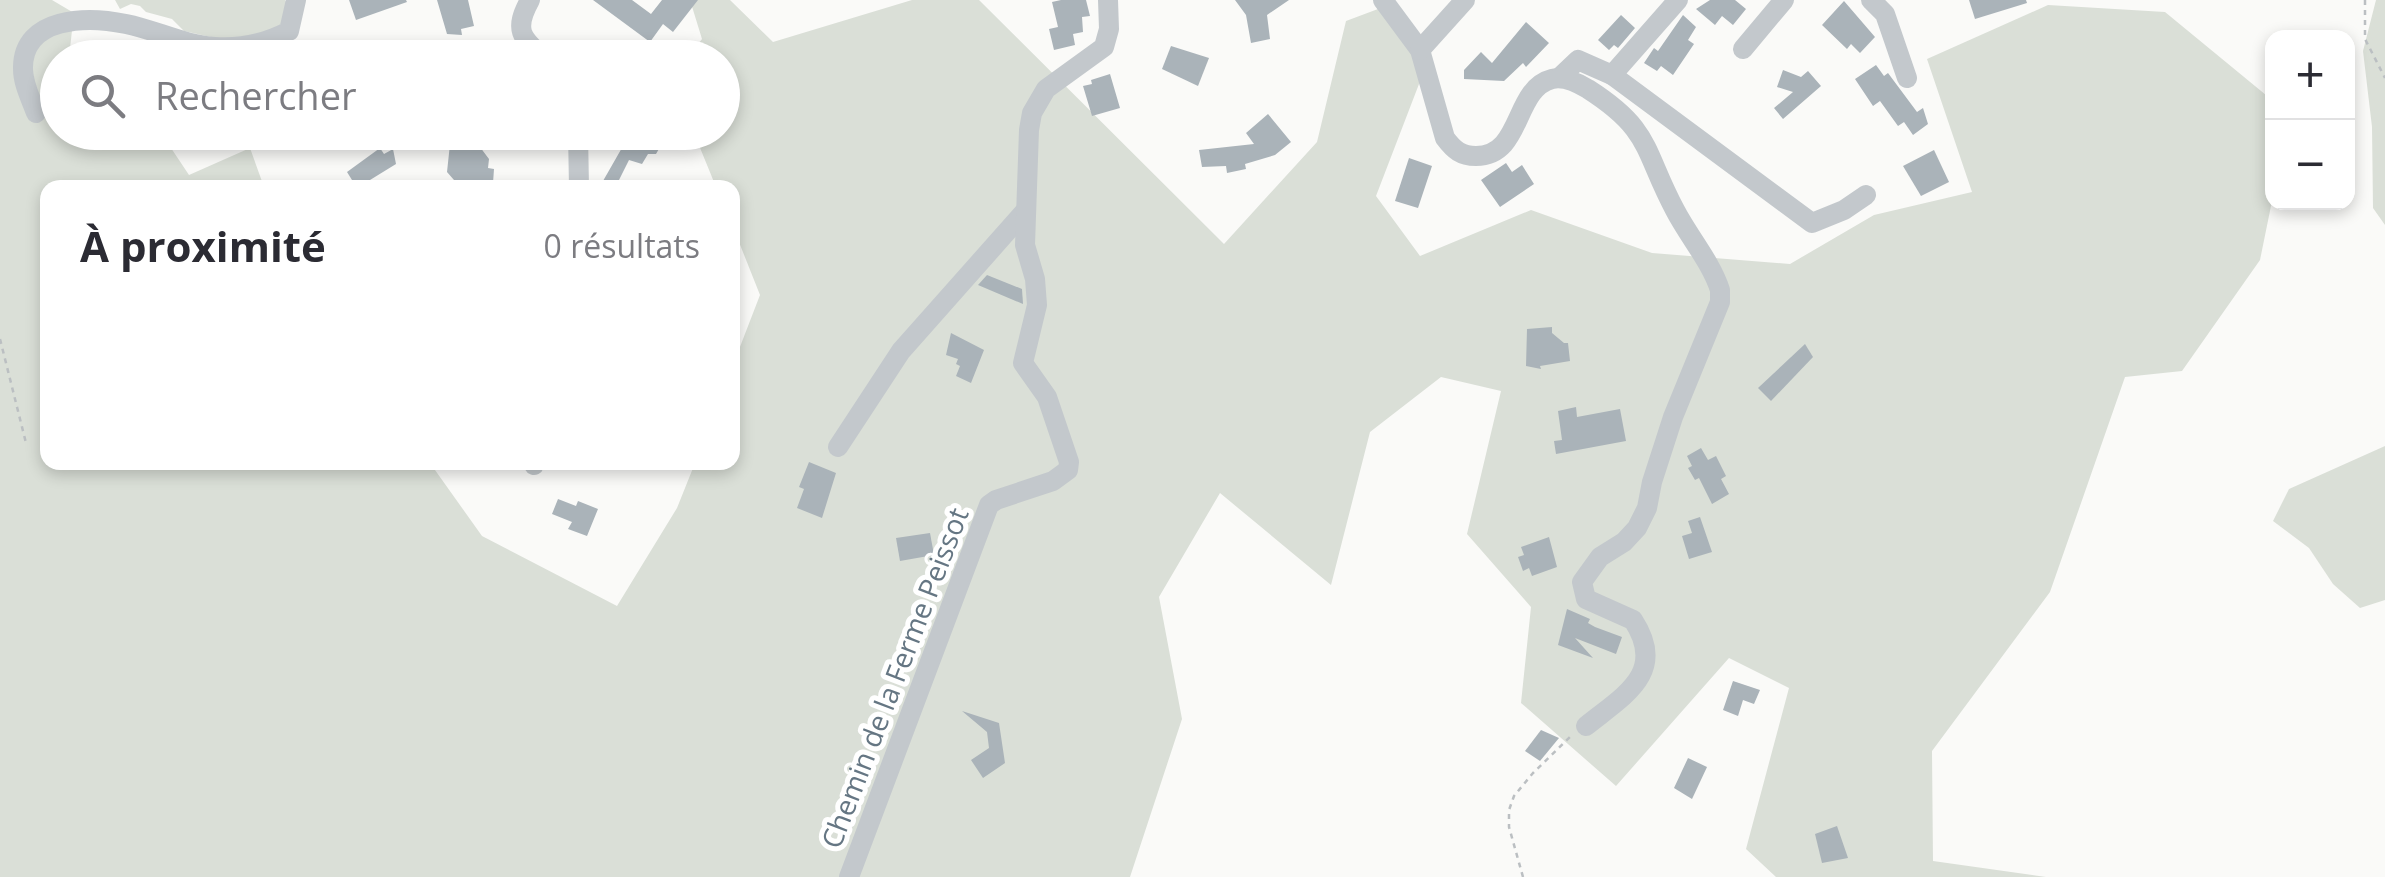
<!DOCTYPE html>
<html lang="fr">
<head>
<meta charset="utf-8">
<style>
	:root { --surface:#fff; --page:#f7f7f7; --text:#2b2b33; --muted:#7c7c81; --line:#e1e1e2 }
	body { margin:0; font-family:"Open Sans",sans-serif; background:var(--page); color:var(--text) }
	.controls { position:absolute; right:30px; top:30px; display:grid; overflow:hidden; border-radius:20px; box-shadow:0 5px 15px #0003 }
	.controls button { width:90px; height:90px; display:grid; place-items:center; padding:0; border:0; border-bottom:2px solid var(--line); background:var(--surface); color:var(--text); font:50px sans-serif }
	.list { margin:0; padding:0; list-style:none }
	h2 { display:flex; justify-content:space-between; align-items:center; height:130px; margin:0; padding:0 40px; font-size:42px }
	h2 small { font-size:32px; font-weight:400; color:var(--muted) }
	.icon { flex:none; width:55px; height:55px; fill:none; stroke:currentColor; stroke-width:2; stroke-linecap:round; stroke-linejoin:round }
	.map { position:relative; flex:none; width:2385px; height:877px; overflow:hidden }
	.search { position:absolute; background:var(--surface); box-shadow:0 5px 15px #0003; left:40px; top:40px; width:700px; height:110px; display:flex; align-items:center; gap:25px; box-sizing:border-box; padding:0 35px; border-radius:55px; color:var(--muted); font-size:38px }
	.panel { position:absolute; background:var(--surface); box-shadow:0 5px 15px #0003; left:40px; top:180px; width:700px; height:290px; border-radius:20px }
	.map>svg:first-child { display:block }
</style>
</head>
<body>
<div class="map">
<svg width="2385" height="877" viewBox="0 0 2385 877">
	<rect width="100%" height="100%" fill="#fafaf8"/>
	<g fill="#dadfd7">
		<polygon points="0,0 52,0 74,13 69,57 58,58 58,132 161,133 189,175 250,148 264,187 48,188 48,462 430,463 482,536 617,606 677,508 695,463 732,462 733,365 760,295 733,227 732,188 716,187 694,133 722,132 722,58 688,57 702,39 690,0 730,0 773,42 912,0 979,0 1224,244 1317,142 1346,21 1386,6 1424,71 1376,196 1420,256 1531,210 1652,253 1790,264 1874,215 1972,192 1927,59 2048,5 2165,12 2272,100 2272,201 2260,260 2182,371 2125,377 2050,592 1932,751 1933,861 2046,877 1776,877 1746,849 1789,688 1729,658 1616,786 1521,703 1531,607 1467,534 1501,391 1441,377 1370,432 1331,585 1220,493 1159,597 1182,719 1130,877 0,877"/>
		<polygon points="115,0 285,0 290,9 279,27 233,42 184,31 172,19 146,12 140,6 131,4 120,9"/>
		<polygon points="2376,0 2385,0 2385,225 2373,208 2372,127 2363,51"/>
		<polygon points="2385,446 2385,600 2360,608 2333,584 2309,548 2273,521 2289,489"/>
	</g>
	<g fill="#aab3b9">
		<polygon points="349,0 406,0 407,2 356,20"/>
		<polygon points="437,0 468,0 474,26 461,29 462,35 447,34"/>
		<polygon points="593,0 632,0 651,14 662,0 698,0 673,32 663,24 650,42"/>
		<polygon points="1061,0 1086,0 1090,16 1082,17 1083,32 1073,34 1075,45 1054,50 1049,29 1058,27 1052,2"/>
		<polygon points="1235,0 1289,0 1267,15 1270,39 1251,43 1246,15"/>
		<polygon points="1710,0 1735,0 1746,9 1733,25 1722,16 1715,25 1696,9"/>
		<polygon points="1969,0 2026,0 2027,3 1975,19"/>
		<polygon points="1844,1 1875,37 1860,53 1851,44 1847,49 1822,25"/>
		<polygon points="1621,15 1635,28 1618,48 1614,45 1609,50 1598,40"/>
		<polygon points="1683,15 1696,27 1688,40 1694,44 1673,75 1661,66 1657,71 1644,63 1654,48 1658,51"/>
		<polygon points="1526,22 1549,43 1526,67 1523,63 1504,81 1464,79 1464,70 1481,52 1492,63"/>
		<polygon points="1171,46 1209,58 1198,86 1162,69"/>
		<polygon points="1876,65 1884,76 1888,73 1917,112 1923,108 1928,124 1913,135 1904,122 1898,126 1880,101 1873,106 1855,79"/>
		<polygon points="1783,70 1801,77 1808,71 1821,86 1783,119 1774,108 1793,92 1777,87"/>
		<polygon points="1110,74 1120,108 1092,116 1083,86 1092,84 1091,80"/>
		<polygon points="1268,114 1291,142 1275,155 1245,164 1246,169 1227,173 1226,166 1202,167 1199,150 1254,144 1246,133"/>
		<polygon points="631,132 652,132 664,140 656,154 648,154 642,164 629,160 615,188 599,188"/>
		<polygon points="450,144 480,147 489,159 488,168 494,169 493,183 454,180 447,172"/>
		<polygon points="380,148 384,154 393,149 396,164 357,188 347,172"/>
		<polygon points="1934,150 1949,182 1921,196 1903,166"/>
		<polygon points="1409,158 1432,166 1418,208 1395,201"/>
		<polygon points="1506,163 1512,172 1522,165 1534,184 1500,207 1481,180"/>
		<polygon points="987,275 1022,289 1023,304 978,285"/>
		<polygon points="1552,327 1552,333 1564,343 1568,343 1570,361 1540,366 1541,369 1526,366 1527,329"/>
		<polygon points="951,333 984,350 971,383 956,376 960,366 956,364 958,359 946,355"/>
		<polygon points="1805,344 1813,357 1771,401 1758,388"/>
		<polygon points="1576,407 1577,417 1620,409 1626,441 1556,454 1554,441 1562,440 1558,411"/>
		<polygon points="1701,448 1708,460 1716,456 1726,476 1721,479 1729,494 1712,504 1699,478 1695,480 1688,468 1692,466 1687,456"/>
		<polygon points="809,462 836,473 822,518 797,508 804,489 799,487"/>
		<polygon points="558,499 576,506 578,501 598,509 587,536 568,529 572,522 552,514"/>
		<polygon points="1700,517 1712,552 1689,559 1682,536 1692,533 1688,521"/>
		<polygon points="930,533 934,555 900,561 896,538"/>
		<polygon points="1549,537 1557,567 1532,576 1529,568 1523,571 1518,557 1524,555 1521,547"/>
		<polygon points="1567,609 1590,619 1588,623 1595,627 1622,637 1616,654 1575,638 1593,658 1558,645"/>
		<polygon points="1733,681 1760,690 1754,704 1743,700 1738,716 1723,710"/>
		<polygon points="962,711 999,723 1005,763 983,778 971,760 989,748 987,732"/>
		<polygon points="1541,730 1559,738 1540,761 1525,751"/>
		<polygon points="1688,758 1707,767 1692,799 1674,788"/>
		<polygon points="1837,826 1848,858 1822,863 1815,834"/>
	</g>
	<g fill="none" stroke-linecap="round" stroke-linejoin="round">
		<g stroke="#bbbfc2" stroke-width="2.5" stroke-dasharray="5 5" stroke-linecap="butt">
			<polyline points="2365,0 2365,39 2385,78"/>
			<polyline points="0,339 26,443"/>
			<polyline points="1523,877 1509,827 1509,810 1514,796 1533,773 1572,735"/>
		</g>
		<g stroke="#c3c8cc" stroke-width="20">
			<path d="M530,0C514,29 520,38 545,58"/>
			<path d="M1383,0L1420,50L1445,138C1454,150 1461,156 1476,156C1523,156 1513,89 1552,79C1564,76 1578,83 1588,89C1652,130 1643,150 1675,210C1689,237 1711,262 1720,290V302L1673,417L1652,482L1647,508L1637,528L1624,542L1600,557L1582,582L1586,599L1633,620C1668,673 1623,696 1586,726"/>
			<polyline points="1871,0 1885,14 1907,78"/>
			<polyline points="1743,49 1784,0"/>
			<polyline points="1420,50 1465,0"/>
			<polyline points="1612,75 1812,223 1844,210 1866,195"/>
			<polyline points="1559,78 1578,60 1612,75 1678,0"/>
			<path d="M36,113C31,99 23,84 23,69C22,16 88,16 126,24C156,30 184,45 215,47C242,49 266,43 289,31L296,0"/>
			<polyline points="578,132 579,188"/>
			<polyline points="838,447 901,351 1026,210"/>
			<polyline points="534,465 535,462"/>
			<polyline points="849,877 989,505 996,500 1053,481 1068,470 1069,462 1047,397 1023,363 1037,305 1035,279 1025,245 1029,130 1032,113 1046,89 1104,47 1109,29 1108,0"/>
		</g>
	</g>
	<g text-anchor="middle" stroke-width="10" stroke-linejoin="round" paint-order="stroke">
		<g font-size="28" fill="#657683" stroke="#fff">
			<text transform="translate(895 678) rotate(-69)" y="10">Chemin de la Ferme Peissot</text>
		</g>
	</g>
</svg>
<div class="controls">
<button>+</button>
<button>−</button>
</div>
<div class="search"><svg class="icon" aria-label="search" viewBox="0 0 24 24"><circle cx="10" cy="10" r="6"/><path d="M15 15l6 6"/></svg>Rechercher</div>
<section class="panel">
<h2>À proximité<small>0 résultats</small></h2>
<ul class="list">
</ul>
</section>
</div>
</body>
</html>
